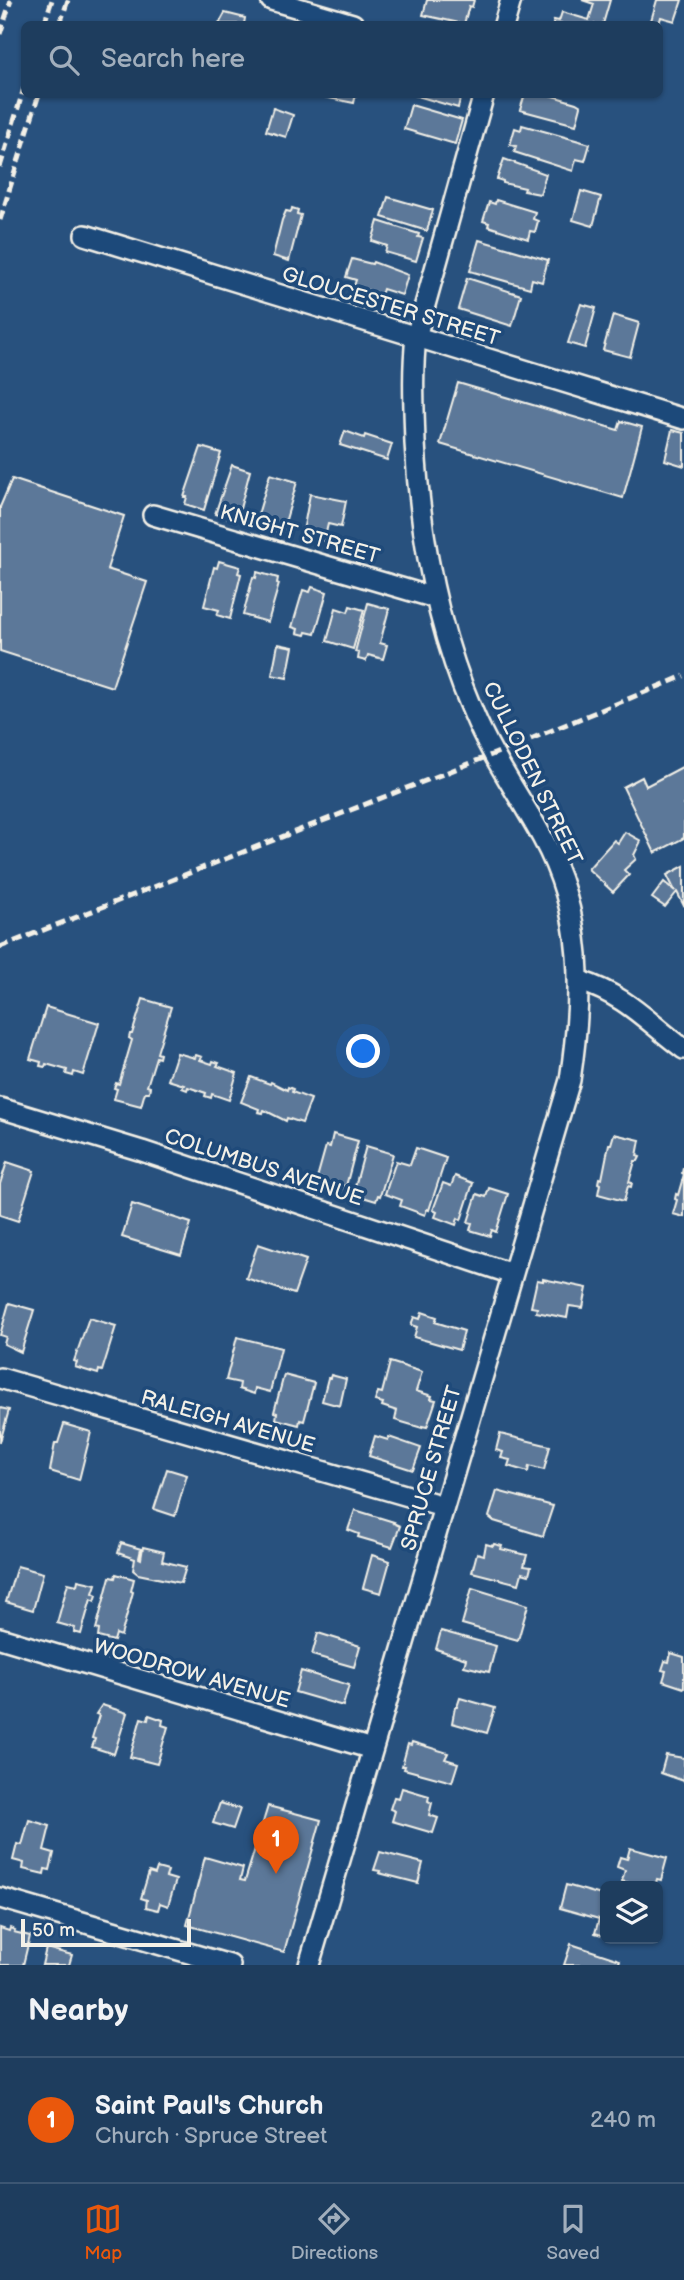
<!DOCTYPE html>
<html lang="en">
<head>
<meta charset="utf-8">
<style>
	:root { --surface:#1e3d5e; --page:#264464; --text:#f1f3f6; --muted:#a1aebc; --line:#3c5673; --accent:#ea580c }
	body { margin:0; font-family:"Balsamiq Sans",sans-serif; background:var(--page); color:var(--text) }
	.controls { position:absolute; right:21px; bottom:21px; display:grid; overflow:hidden; border-radius:10px; box-shadow:0 2px 5px #0004 }
	.controls button { width:63px; height:63px; display:grid; place-items:center; padding:0; border:0; border-bottom:2px solid var(--line); background:var(--surface); color:var(--text); font:35px sans-serif }
	.scale { position:absolute; left:21px; bottom:18px; width:170px; box-sizing:border-box; padding-left:7px; border:4px solid #f4f1e8; border-top:0; font-size:19px; line-height:24px; white-space:nowrap; color:#f4f1e8; -webkit-text-stroke:5px #1f4a7a; paint-order:stroke }
	.you { position:absolute; left:364px; top:1052px; width:24px; height:24px; margin:-18px; border:5px solid #fff; border-radius:50%; background:#1a73e8; box-shadow:0 0 0 10px #1a73e833 }
	.badge { display:grid; place-items:center; width:46px; height:46px; border-radius:50%; background:var(--accent); color:#fff; font-size:23px; font-weight:700 }
	.pin { position:absolute; translate:-50% -58px; filter:drop-shadow(0 2px 4px #0008) }
	.pin::after { content:''; position:absolute; top:37px; width:24px; height:21px; background:inherit; clip-path:polygon(0 0,100% 0,50% 100%) }
	.list { margin:0; padding:0; list-style:none }
	h2 { display:flex; justify-content:space-between; align-items:center; height:91px; margin:0; padding:0 28px; font-size:30px }
	h2 small { font-size:23px; font-weight:400; color:var(--muted) }
	.list li { display:grid; grid-template-columns:46px 1fr auto; gap:21px; align-items:center; box-sizing:border-box; height:126px; padding:0 28px; border-top:2px solid var(--line) }
	.list b { display:block; font-size:26px; white-space:nowrap }
	.list p { margin:0; font-size:23px; white-space:nowrap; color:var(--muted) }
	.list em { font-size:23px; font-style:normal; color:var(--muted) }
	.icon { flex:none; width:38px; height:38px; fill:none; stroke:currentColor; stroke-width:2; stroke-linecap:round; stroke-linejoin:round }
	.map { position:relative; flex:none; width:684px; height:1965px; overflow:hidden }
	.search { position:absolute; background:var(--surface); box-shadow:0 2px 5px #0004; left:21px; right:21px; top:21px; height:77px; display:flex; align-items:center; gap:18px; box-sizing:border-box; padding:0 24px; border-radius:10px; color:var(--muted); font-size:26px }
	.sheet { height:217px; background:var(--surface) }
	nav { display:flex; justify-content:space-around; align-items:center; box-sizing:border-box; height:98px; border-top:2px solid var(--line); background:var(--surface); font-size:19px; color:var(--muted) }
	nav a { display:grid; justify-items:center; gap:4px }
	nav .on { color:var(--accent) }
	.map>svg:first-child { display:block }
</style>
</head>
<body>
<div class="map">
<svg width="684" height="1965" viewBox="0 0 684 1965">
	<rect width="100%" height="100%" fill="#28517e"/>
	<filter id="ink" filterUnits="userSpaceOnUse"><feTurbulence type="fractalNoise" baseFrequency=".0143" numOctaves="2"/><feDisplacementMap in="SourceGraphic" scale="14" xChannelSelector="R" yChannelSelector="G"/><feConvolveMatrix kernelMatrix="1 2 1 2 8 2 1 2 1" color-interpolation-filters="sRGB"/></filter>
	<g filter="url(#ink)">
		<g fill="#5b7899" stroke="#f4f1e8" stroke-width="2">
			<polygon points="427,0 474,0 472,7 469,6 464,24 423,15"/>
			<polygon points="582,0 610,0 603,24 553,24 554,20 559,21 562,12 589,20 594,4"/>
			<polygon points="657,0 682,0 675,21 661,17 659,24 650,24"/>
			<polygon points="225,13 245,18 244,24 219,24"/>
			<polygon points="325,94 356,94 354,103 324,97"/>
			<polygon points="461,94 458,108 414,95 414,94"/>
			<polygon points="525,94 546,94 576,103 581,106 576,125 520,110"/>
			<polygon points="411,105 462,120 455,144 404,129"/>
			<polygon points="273,108 293,115 286,137 266,131"/>
			<polygon points="522,125 590,144 585,161 576,159 573,171 514,152 516,146 510,145 515,128 521,130"/>
			<polygon points="504,159 546,174 540,194 524,191 525,188 503,183 503,181 497,179"/>
			<polygon points="581,191 601,197 593,226 573,220"/>
			<polygon points="388,197 433,210 427,231 382,217"/>
			<polygon points="496,200 535,212 533,219 538,221 535,232 530,231 528,239 488,226 489,223 483,221 489,202 495,204"/>
			<polygon points="292,208 298,210 297,214 301,215 289,261 273,256 282,220 286,211 291,212"/>
			<polygon points="378,221 419,234 418,237 423,238 416,261 385,252 387,246 372,241"/>
			<polygon points="479,240 548,260 542,282 532,279 530,288 470,271"/>
			<polygon points="352,259 372,264 373,262 408,275 402,295 383,289 381,295 354,286 356,280 346,277"/>
			<polygon points="467,278 521,295 512,326 458,309"/>
			<polygon points="581,304 596,308 585,348 568,343"/>
			<polygon points="613,315 639,323 630,357 603,350"/>
			<polygon points="458,383 618,430 621,421 642,427 623,498 440,444"/>
			<polygon points="672,430 684,433 684,466 665,460"/>
			<polygon points="345,431 364,438 365,435 392,444 387,460 340,445"/>
			<polygon points="201,447 221,453 204,510 185,504 187,497 184,497"/>
			<polygon points="232,465 250,471 237,520 215,514"/>
			<polygon points="270,474 297,482 282,533 255,525"/>
			<polygon points="12,479 124,516 107,569 147,582 112,687 0,651 0,507"/>
			<polygon points="310,494 346,501 341,527 328,524 324,541 302,537"/>
			<polygon points="219,561 240,567 238,573 241,574 230,619 217,615 219,610 204,606 214,567 217,568"/>
			<polygon points="257,572 278,578 277,583 279,584 268,622 243,615 253,577 256,578"/>
			<polygon points="312,587 327,592 315,634 306,632 305,635 297,633 298,629 292,627 303,590 310,592"/>
			<polygon points="368,603 389,609 380,643 387,645 383,659 368,655 366,661 358,659 359,653 355,652"/>
			<polygon points="350,606 364,610 353,649 327,641 336,608 348,612"/>
			<polygon points="278,644 293,647 287,678 272,675"/>
			<polygon points="684,766 684,838 655,853 623,787 642,777 646,786"/>
			<polygon points="625,832 641,841 634,855 636,859 624,870 629,875 613,892 588,869 614,840 618,843"/>
			<polygon points="684,866 684,906 677,892 665,907 652,898 664,882 675,891 667,875"/>
			<polygon points="143,999 171,1007 157,1053 160,1054 159,1058 156,1057 147,1086 150,1087 149,1092 145,1092 141,1106 114,1099 117,1089 114,1088 116,1083 119,1084 132,1040 129,1038 130,1034 132,1034"/>
			<polygon points="46,1007 99,1023 83,1075 74,1072 73,1076 66,1074 67,1070 46,1064 45,1067 40,1066 41,1062 30,1059"/>
			<polygon points="177,1053 195,1058 196,1055 202,1057 200,1060 212,1064 213,1061 219,1063 217,1066 237,1073 229,1100 212,1094 211,1098 205,1096 206,1093 188,1087 187,1090 182,1088 184,1085 168,1080"/>
			<polygon points="251,1077 270,1084 271,1082 287,1090 288,1087 293,1089 292,1092 311,1099 302,1123 287,1118 286,1121 264,1110 263,1113 258,1112 259,1109 241,1102"/>
			<polygon points="333,1134 358,1141 346,1186 343,1185 341,1192 318,1186 320,1178 317,1178 326,1146 330,1147"/>
			<polygon points="614,1134 640,1140 637,1156 640,1157 638,1161 635,1161 629,1182 632,1183 631,1187 628,1186 624,1201 598,1194 600,1184 598,1183 599,1178 602,1179 609,1144 611,1144"/>
			<polygon points="366,1146 393,1154 380,1196 378,1195 376,1201 353,1194"/>
			<polygon points="416,1148 446,1158 429,1210 427,1209 425,1215 400,1206 402,1200 385,1194 396,1161 410,1165"/>
			<polygon points="7,1162 34,1171 18,1221 0,1215 0,1184"/>
			<polygon points="683,1168 684,1168 684,1217 673,1214 677,1200 675,1199 676,1194 678,1195 684,1174 682,1173"/>
			<polygon points="455,1176 473,1183 461,1220 458,1218 456,1225 435,1217 437,1212 433,1210 443,1183 451,1186"/>
			<polygon points="489,1188 508,1194 496,1232 492,1230 490,1236 470,1230 472,1223 468,1222 477,1194 486,1197"/>
			<polygon points="132,1204 191,1223 181,1255 122,1237"/>
			<polygon points="258,1244 306,1260 294,1294 246,1278"/>
			<polygon points="543,1279 587,1288 583,1308 569,1306 567,1318 536,1312 537,1308 531,1307 537,1280 543,1281"/>
			<polygon points="9,1303 34,1310 21,1352 4,1344 6,1337 0,1335"/>
			<polygon points="422,1312 437,1317 435,1322 464,1331 459,1350 414,1337 417,1327 411,1325 414,1317 420,1319"/>
			<polygon points="89,1318 116,1326 102,1371 99,1370 98,1374 75,1367 77,1362 74,1361"/>
			<polygon points="237,1337 281,1348 270,1392 255,1388 254,1394 239,1389 240,1383 226,1380"/>
			<polygon points="390,1362 422,1372 416,1391 432,1396 431,1399 436,1400 427,1427 422,1426 422,1428 395,1420 397,1411 382,1406 383,1403 375,1401 378,1392 382,1393"/>
			<polygon points="284,1375 314,1383 304,1421 300,1420 299,1425 276,1419 277,1413 274,1412"/>
			<polygon points="331,1375 346,1379 340,1406 322,1401 328,1378 330,1378"/>
			<polygon points="0,1408 9,1410 0,1442"/>
			<polygon points="64,1424 91,1432 79,1480 50,1471 55,1443 58,1443"/>
			<polygon points="500,1434 550,1446 544,1470 529,1466 528,1472 508,1466 510,1460 501,1458 503,1452 496,1450"/>
			<polygon points="375,1436 388,1440 389,1437 421,1448 413,1470 369,1456"/>
			<polygon points="167,1469 187,1475 175,1516 154,1509"/>
			<polygon points="497,1491 553,1506 543,1536 494,1521 489,1517"/>
			<polygon points="355,1510 394,1522 393,1523 400,1526 392,1547 358,1537 359,1534 348,1530"/>
			<polygon points="121,1543 141,1549 139,1558 141,1559 143,1547 164,1552 162,1561 186,1567 181,1583 138,1574 133,1570 135,1559 118,1553"/>
			<polygon points="486,1544 493,1546 494,1544 502,1546 501,1549 527,1555 524,1566 531,1567 529,1575 522,1573 519,1584 472,1572 477,1553 484,1555"/>
			<polygon points="372,1555 390,1561 381,1593 363,1588"/>
			<polygon points="17,1566 43,1573 33,1610 6,1602"/>
			<polygon points="116,1574 134,1579 131,1591 133,1592 121,1636 116,1634 114,1641 98,1637 99,1630 96,1629 110,1577 115,1578"/>
			<polygon points="78,1580 96,1584 93,1593 97,1595 95,1601 91,1599 81,1634 74,1632 75,1628 57,1623 68,1583 77,1585"/>
			<polygon points="472,1588 528,1605 518,1640 462,1624"/>
			<polygon points="441,1631 496,1646 489,1672 464,1666 466,1659 436,1649"/>
			<polygon points="318,1633 360,1646 354,1667 312,1655"/>
			<polygon points="671,1653 684,1657 684,1688 663,1681 666,1671 662,1670 665,1661 669,1662"/>
			<polygon points="301,1671 349,1685 343,1706 295,1692"/>
			<polygon points="460,1698 495,1708 487,1733 452,1723 455,1707 457,1707"/>
			<polygon points="102,1705 127,1713 114,1754 92,1747 95,1739 92,1738 99,1715 96,1714"/>
			<polygon points="149,1715 163,1720 162,1725 168,1727 157,1764 130,1757 141,1718 148,1720"/>
			<polygon points="412,1742 448,1753 445,1759 458,1763 452,1782 404,1769 405,1766 402,1766 408,1744 411,1745"/>
			<polygon points="666,1755 684,1758 684,1781 661,1773"/>
			<polygon points="402,1788 429,1796 428,1801 432,1803 429,1815 438,1818 433,1833 392,1821 395,1811 390,1809 394,1797 399,1798"/>
			<polygon points="220,1803 240,1809 233,1829 213,1823"/>
			<polygon points="268,1806 321,1820 284,1952 187,1925 205,1857 243,1868 240,1880 245,1881"/>
			<polygon points="29,1820 50,1826 44,1850 54,1853 50,1870 45,1869 44,1874 23,1869 24,1863 13,1860 17,1844 22,1845"/>
			<polygon points="630,1848 667,1858 661,1880 657,1879 655,1886 640,1886 622,1881 625,1870 617,1867 620,1857 627,1859"/>
			<polygon points="380,1852 423,1863 418,1883 379,1873 380,1871 374,1870"/>
			<polygon points="157,1868 168,1871 166,1877 176,1880 168,1906 160,1903 158,1910 146,1907 147,1900 141,1898 149,1872 155,1874"/>
			<polygon points="566,1885 605,1896 605,1936 595,1933 599,1919 560,1908"/>
			<polygon points="0,1928 9,1931 10,1928 15,1930 14,1932 30,1936 23,1965 0,1965"/>
			<polygon points="571,1944 620,1960 618,1965 564,1965"/>
			<polygon points="46,1948 72,1955 69,1965 42,1965"/>
		</g>
		<g fill="none" stroke-linecap="round" stroke-linejoin="round">
			<defs>
				<g id="street">
					<polyline points="271,0 353,24"/>
					<polyline points="504,24 511,0"/>
					<polyline points="85,235 684,419"/>
					<polyline points="153,515 435,598"/>
					<path d="M580,981C627,996 646,1021 684,1049"/>
					<polyline points="0,1108 142,1151 512,1274"/>
					<polyline points="0,1378 443,1506"/>
					<polyline points="0,1638 372,1749"/>
					<polyline points="0,1898 230,1965"/>
					<path d="M309,1965L570,1080C583,994 585,915 542,837C519,795 491,756 473,712C436,626 420,536 415,443C414,407 412,373 416,337L484,94"/>
				</g>
			</defs>
			<use href="#street" stroke="#f4f1e8" stroke-width="24"/>
			<use href="#street" stroke="#1f4a7a" stroke-width="19"/>
			<g stroke="#f4f1e8" stroke-width="5" stroke-dasharray="10 5" stroke-linecap="butt">
				<polyline points="44,24 52,0"/>
				<polyline points="60,24 68,0"/>
				<polyline points="0,34 11,0"/>
				<polyline points="0,167 24,88"/>
				<polyline points="0,220 39,94"/>
				<polyline points="0,947 494,754 684,676"/>
			</g>
		</g>
	</g>
	<g text-anchor="middle" stroke-width="7" stroke-linejoin="round" paint-order="stroke">
		<g font-size="21" fill="#f4f1e8" stroke="#1f4a7a">
			<text transform="translate(391 306) rotate(17)" y="7">GLOUCESTER STREET</text>
			<text transform="translate(300 534) rotate(16)" y="7">KNIGHT STREET</text>
			<text transform="translate(533 773) rotate(64)" y="7">CULLODEN STREET</text>
			<text transform="translate(264 1167) rotate(18)" y="7">COLUMBUS AVENUE</text>
			<text transform="translate(228 1421) rotate(16)" y="7">RALEIGH AVENUE</text>
			<text transform="translate(431 1468) rotate(-74)" y="7">SPRUCE STREET</text>
			<text transform="translate(192 1673) rotate(16)" y="7">WOODROW AVENUE</text>
		</g>
	</g>
</svg>
<div class="controls">
<button><svg class="icon" aria-label="layers" viewBox="0 0 24 24"><path d="M12 4l9 5-9 5-9-5zM3 14l9 5 9-5"/></svg></button>
</div>
<div class="scale">50 m</div>
<div class="you"></div>
<div class="pin badge" style="left:276px;top:1874px">1</div>
<div class="search"><svg class="icon" aria-label="search" viewBox="0 0 24 24"><circle cx="10" cy="10" r="6"/><path d="M15 15l6 6"/></svg>Search here</div>
</div>
<section class="sheet">
<h2>Nearby<small></small></h2>
<ul class="list">
<li><span class="badge">1</span><div><b>Saint Paul's Church</b><p>Church · Spruce Street</p></div><em>240 m</em></li>
</ul>
</section>
<nav>
<a class="on"><svg class="icon" aria-label="map" viewBox="0 0 24 24"><path d="M3 6l6-2 6 2 6-2v14l-6 2-6-2-6 2zM9 4v14M15 6v14"/></svg>Map</a>
<a><svg class="icon" aria-label="directions" viewBox="0 0 24 24"><path d="M12 3l9 9-9 9-9-9zM9 14v-3h6M13 9l2 2-2 2"/></svg>Directions</a>
<a><svg class="icon" aria-label="saved" viewBox="0 0 24 24"><path d="M7 4h10v16l-5-4-5 4z"/></svg>Saved</a>
</nav>
</body>
</html>
